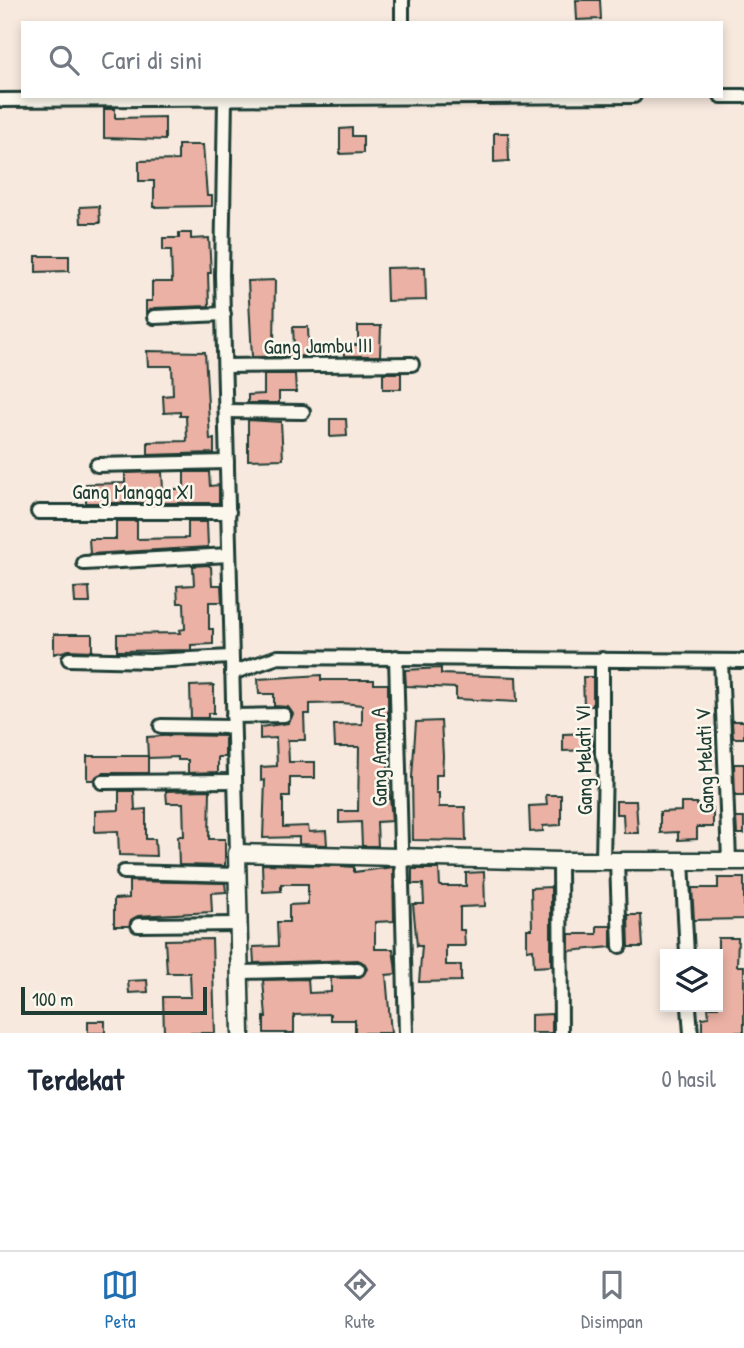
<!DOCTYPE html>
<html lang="id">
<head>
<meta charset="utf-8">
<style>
	:root { --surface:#fff; --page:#f6f6f7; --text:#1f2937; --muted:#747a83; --line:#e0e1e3; --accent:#1f6fb2 }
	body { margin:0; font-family:"Patrick Hand",sans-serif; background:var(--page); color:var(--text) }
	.controls { position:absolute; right:21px; bottom:21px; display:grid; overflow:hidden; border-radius:0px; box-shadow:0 4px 10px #0003 }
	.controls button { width:63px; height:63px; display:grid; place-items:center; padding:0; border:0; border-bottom:2px solid var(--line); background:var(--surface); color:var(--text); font:35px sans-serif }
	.scale { position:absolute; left:21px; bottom:18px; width:186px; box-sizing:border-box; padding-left:7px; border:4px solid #1f3d34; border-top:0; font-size:19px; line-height:24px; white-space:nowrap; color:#1f3d34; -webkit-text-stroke:5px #fbf7ec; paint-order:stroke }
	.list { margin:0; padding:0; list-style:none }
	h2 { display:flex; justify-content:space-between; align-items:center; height:91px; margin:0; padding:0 28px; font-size:30px }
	h2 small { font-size:23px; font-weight:400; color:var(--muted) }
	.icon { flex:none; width:38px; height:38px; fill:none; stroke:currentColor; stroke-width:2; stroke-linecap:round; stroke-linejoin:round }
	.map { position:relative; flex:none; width:744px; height:1033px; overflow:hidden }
	.search { position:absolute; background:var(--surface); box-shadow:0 4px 10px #0003; left:21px; right:21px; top:21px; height:77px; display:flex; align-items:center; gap:18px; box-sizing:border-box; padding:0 24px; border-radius:0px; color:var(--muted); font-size:26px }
	.sheet { height:217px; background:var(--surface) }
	nav { display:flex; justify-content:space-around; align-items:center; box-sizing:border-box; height:98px; border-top:2px solid var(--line); background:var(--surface); font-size:19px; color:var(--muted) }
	nav a { display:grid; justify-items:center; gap:4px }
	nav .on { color:var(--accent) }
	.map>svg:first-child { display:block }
</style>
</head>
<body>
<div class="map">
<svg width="744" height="1033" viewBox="0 0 744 1033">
	<rect width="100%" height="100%" fill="#f8e9de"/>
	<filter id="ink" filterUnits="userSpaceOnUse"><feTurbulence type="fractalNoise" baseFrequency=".0143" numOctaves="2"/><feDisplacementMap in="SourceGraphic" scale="14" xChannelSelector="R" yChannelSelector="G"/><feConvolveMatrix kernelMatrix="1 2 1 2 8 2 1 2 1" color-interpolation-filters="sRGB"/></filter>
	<g filter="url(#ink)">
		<g fill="#ebb1a4" stroke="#1f3d34" stroke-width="2">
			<polygon points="576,0 600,0 601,19 577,20"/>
			<polygon points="104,109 115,109 115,118 165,117 165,140 104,138"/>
			<polygon points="352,128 352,136 363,136 363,153 340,154 340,129"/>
			<polygon points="494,133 508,133 509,161 494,162"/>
			<polygon points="178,145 203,145 207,196 212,196 212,206 154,207 154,181 139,181 139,161 178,160"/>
			<polygon points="99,206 100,223 81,223 80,207"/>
			<polygon points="179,233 191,233 191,239 209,238 211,273 208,273 209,306 154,308 146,314 146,301 152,301 152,282 172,282 171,250 163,250 163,238 179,238"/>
			<polygon points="36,256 69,256 69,271 36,272"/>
			<polygon points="425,267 426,300 387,301 386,268"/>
			<polygon points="275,280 274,346 294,346 293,327 308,327 309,356 252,357 248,281"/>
			<polygon points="358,326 381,326 380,356 344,356 343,345 358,345"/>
			<polygon points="147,351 205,352 210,440 214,439 214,453 148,455 148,442 187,441 186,416 180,416 180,412 164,413 163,396 173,395 172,366 148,366"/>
			<rect x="383" y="373" width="18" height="16"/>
			<polygon points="264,374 295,374 296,392 279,392 279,403 248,403 248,395 264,394"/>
			<polygon points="330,419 346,419 347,436 330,437"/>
			<polygon points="248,420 281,422 283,459 248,460"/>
			<polygon points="162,472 163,489 184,489 184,472 209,472 210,486 219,485 219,503 86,503 86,484 125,483 125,473"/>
			<polygon points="116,521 137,521 137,539 188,538 188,522 207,522 208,547 90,554 89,539 116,539"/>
			<polygon points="208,565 211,567 212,585 221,585 222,602 209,602 209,629 213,629 213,644 191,645 191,650 117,651 117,634 180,633 179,630 185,629 184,603 178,603 177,586 194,585 193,566"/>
			<polygon points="89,587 90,603 75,603 74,588"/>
			<polygon points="54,634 92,634 92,651 69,650 54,654"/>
			<polygon points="441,668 441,674 516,677 517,702 456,699 456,688 406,686 405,670"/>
			<polygon points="321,675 321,680 374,680 374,684 388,684 388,775 392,821 377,822 378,846 362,846 361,822 339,823 339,811 358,811 359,747 335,747 334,725 362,724 362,705 342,703 310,704 310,714 304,714 305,740 288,740 289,762 315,762 315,778 290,778 290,797 283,797 283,827 308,826 309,832 326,831 327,845 299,844 299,837 263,838 265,780 261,781 261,767 277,766 276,738 260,739 260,727 288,723 293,714 288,707 274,706 274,694 259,694 258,679"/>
			<polygon points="583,677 593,677 593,706 584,706"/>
			<polygon points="214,685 214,713 208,713 208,718 191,718 190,686"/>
			<polygon points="441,721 443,756 442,775 436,775 436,793 439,793 439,807 465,807 466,841 413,840 412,777 416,722"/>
			<polygon points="732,721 744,721 744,738 733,738"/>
			<polygon points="591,733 592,750 563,751 563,734"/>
			<polygon points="177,735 225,736 225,757 218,757 218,772 188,773 188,760 178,760 178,757 148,758 147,737"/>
			<polygon points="87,756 148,756 148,773 102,773 94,780 87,780"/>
			<polygon points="734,764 744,764 744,796 735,796"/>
			<polygon points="210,790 209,839 225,839 225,866 179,865 178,836 184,836 183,803 167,803 166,791"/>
			<polygon points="119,791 134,791 135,810 146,809 146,839 155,839 156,856 119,855 118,831 95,832 95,811 119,810"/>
			<polygon points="546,795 561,795 561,825 543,826 543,831 530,832 529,806 547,805"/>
			<polygon points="616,801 636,801 638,833 624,833 623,814 616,814"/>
			<polygon points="681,803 697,803 697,809 713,808 713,827 697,827 697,839 678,840 678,832 660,833 660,812 681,811"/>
			<polygon points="736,818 744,818 744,834 737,834"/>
			<polygon points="262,864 340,866 354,867 354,872 393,867 394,921 375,922 375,949 393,949 395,963 396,974 386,975 391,1033 355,1033 355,1020 330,1020 330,1014 294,1015 294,1033 264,1033 264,1017 266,1017 263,980 308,979 309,993 331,992 331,978 359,978 367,969 365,964 358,960 254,963 253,947 278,946 277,922 289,922 289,905 308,904 308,884 281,884 281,891 263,892"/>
			<polygon points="412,869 439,869 440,886 466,886 466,873 484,872 485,906 460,907 460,930 464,930 465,946 446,946 446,965 461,965 461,981 419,982 422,946 417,946 413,904 424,904 423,884 412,884"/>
			<polygon points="718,878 744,878 744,919 694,920 692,888 718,888"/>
			<polygon points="129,881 225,883 226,892 211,893 212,912 138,916 131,920 129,926 114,926 114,899 129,898"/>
			<polygon points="551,887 551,966 534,967 533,949 527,950 527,929 532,929 531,888"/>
			<polygon points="628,915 641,915 643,947 629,947"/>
			<polygon points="597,926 611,926 611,947 569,951 569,934 597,934"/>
			<polygon points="718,938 738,938 737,966 744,966 744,1032 702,1033 702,1018 709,1017 708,1007 718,1007"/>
			<polygon points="212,939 215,1033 164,1033 163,997 191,997 190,973 167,973 165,940"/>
			<polygon points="147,980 148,992 129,993 128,981"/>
			<polygon points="552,1014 552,1033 531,1033 531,1015"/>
			<rect x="88" y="1021" width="17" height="12"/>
		</g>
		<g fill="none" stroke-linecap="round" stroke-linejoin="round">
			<defs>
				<g id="minor">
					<polyline points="402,23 402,0"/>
					<polyline points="721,96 744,96"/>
					<polyline points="225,99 222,275 237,853"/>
					<polyline points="0,100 634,96"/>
					<polyline points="154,317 224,314"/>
					<polyline points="225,366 412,364"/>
					<polyline points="226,411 303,412"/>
					<polyline points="97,465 227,462"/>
					<polyline points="38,512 229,512"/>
					<polyline points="84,563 229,555"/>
					<polyline points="396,657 406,1033"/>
					<polyline points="69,659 151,661 231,657"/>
					<polyline points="602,659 602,754 605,764 603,861"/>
					<polyline points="721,661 729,860"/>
					<polyline points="232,673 278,657 744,661"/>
					<polyline points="233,716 284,715"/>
					<polyline points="161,726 233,727"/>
					<polyline points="102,782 235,781"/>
					<polyline points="560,861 561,1033"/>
					<polyline points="617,861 620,946"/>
					<polyline points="682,861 687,954"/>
					<polyline points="124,872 238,875"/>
					<polyline points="138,925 240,924"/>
					<polyline points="242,972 358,969"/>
					<polyline points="689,1007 691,1033"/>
				</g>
				<polyline id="tertiary" points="241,1033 237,853 560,861 744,861"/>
			</defs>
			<use href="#minor" stroke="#1f3d34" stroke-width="18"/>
			<use href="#tertiary" stroke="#1f3d34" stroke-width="21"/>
			<use href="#minor" stroke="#fbf7ec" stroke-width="12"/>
			<use href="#tertiary" stroke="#fbf7ec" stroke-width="16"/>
		</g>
	</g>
	<g text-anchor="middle" stroke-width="5" stroke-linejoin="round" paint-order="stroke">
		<g font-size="21" fill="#1f3d34" stroke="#fbf7ec">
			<text transform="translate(318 346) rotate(-1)" y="7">Gang Jambu III</text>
			<text x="133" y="499">Gang Mangga XI</text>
			<text transform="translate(379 757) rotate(-91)" y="7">Gang Aman A</text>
			<text transform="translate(584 760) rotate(-91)" y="7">Gang Melati VI</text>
			<text transform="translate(705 761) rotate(-92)" y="7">Gang Melati V</text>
		</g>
	</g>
</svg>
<div class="controls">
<button><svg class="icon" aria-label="layers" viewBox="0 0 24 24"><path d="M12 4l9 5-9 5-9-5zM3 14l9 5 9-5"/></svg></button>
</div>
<div class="scale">100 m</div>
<div class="search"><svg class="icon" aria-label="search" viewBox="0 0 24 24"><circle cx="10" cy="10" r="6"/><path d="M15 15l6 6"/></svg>Cari di sini</div>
</div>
<section class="sheet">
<h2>Terdekat<small>0 hasil</small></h2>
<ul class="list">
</ul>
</section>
<nav>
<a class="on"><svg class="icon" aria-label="map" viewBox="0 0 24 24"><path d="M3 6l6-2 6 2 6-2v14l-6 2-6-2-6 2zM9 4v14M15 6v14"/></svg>Peta</a>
<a><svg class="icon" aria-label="directions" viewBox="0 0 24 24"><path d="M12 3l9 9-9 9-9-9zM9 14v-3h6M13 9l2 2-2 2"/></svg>Rute</a>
<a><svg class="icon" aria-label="saved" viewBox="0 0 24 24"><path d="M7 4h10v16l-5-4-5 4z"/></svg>Disimpan</a>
</nav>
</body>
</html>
